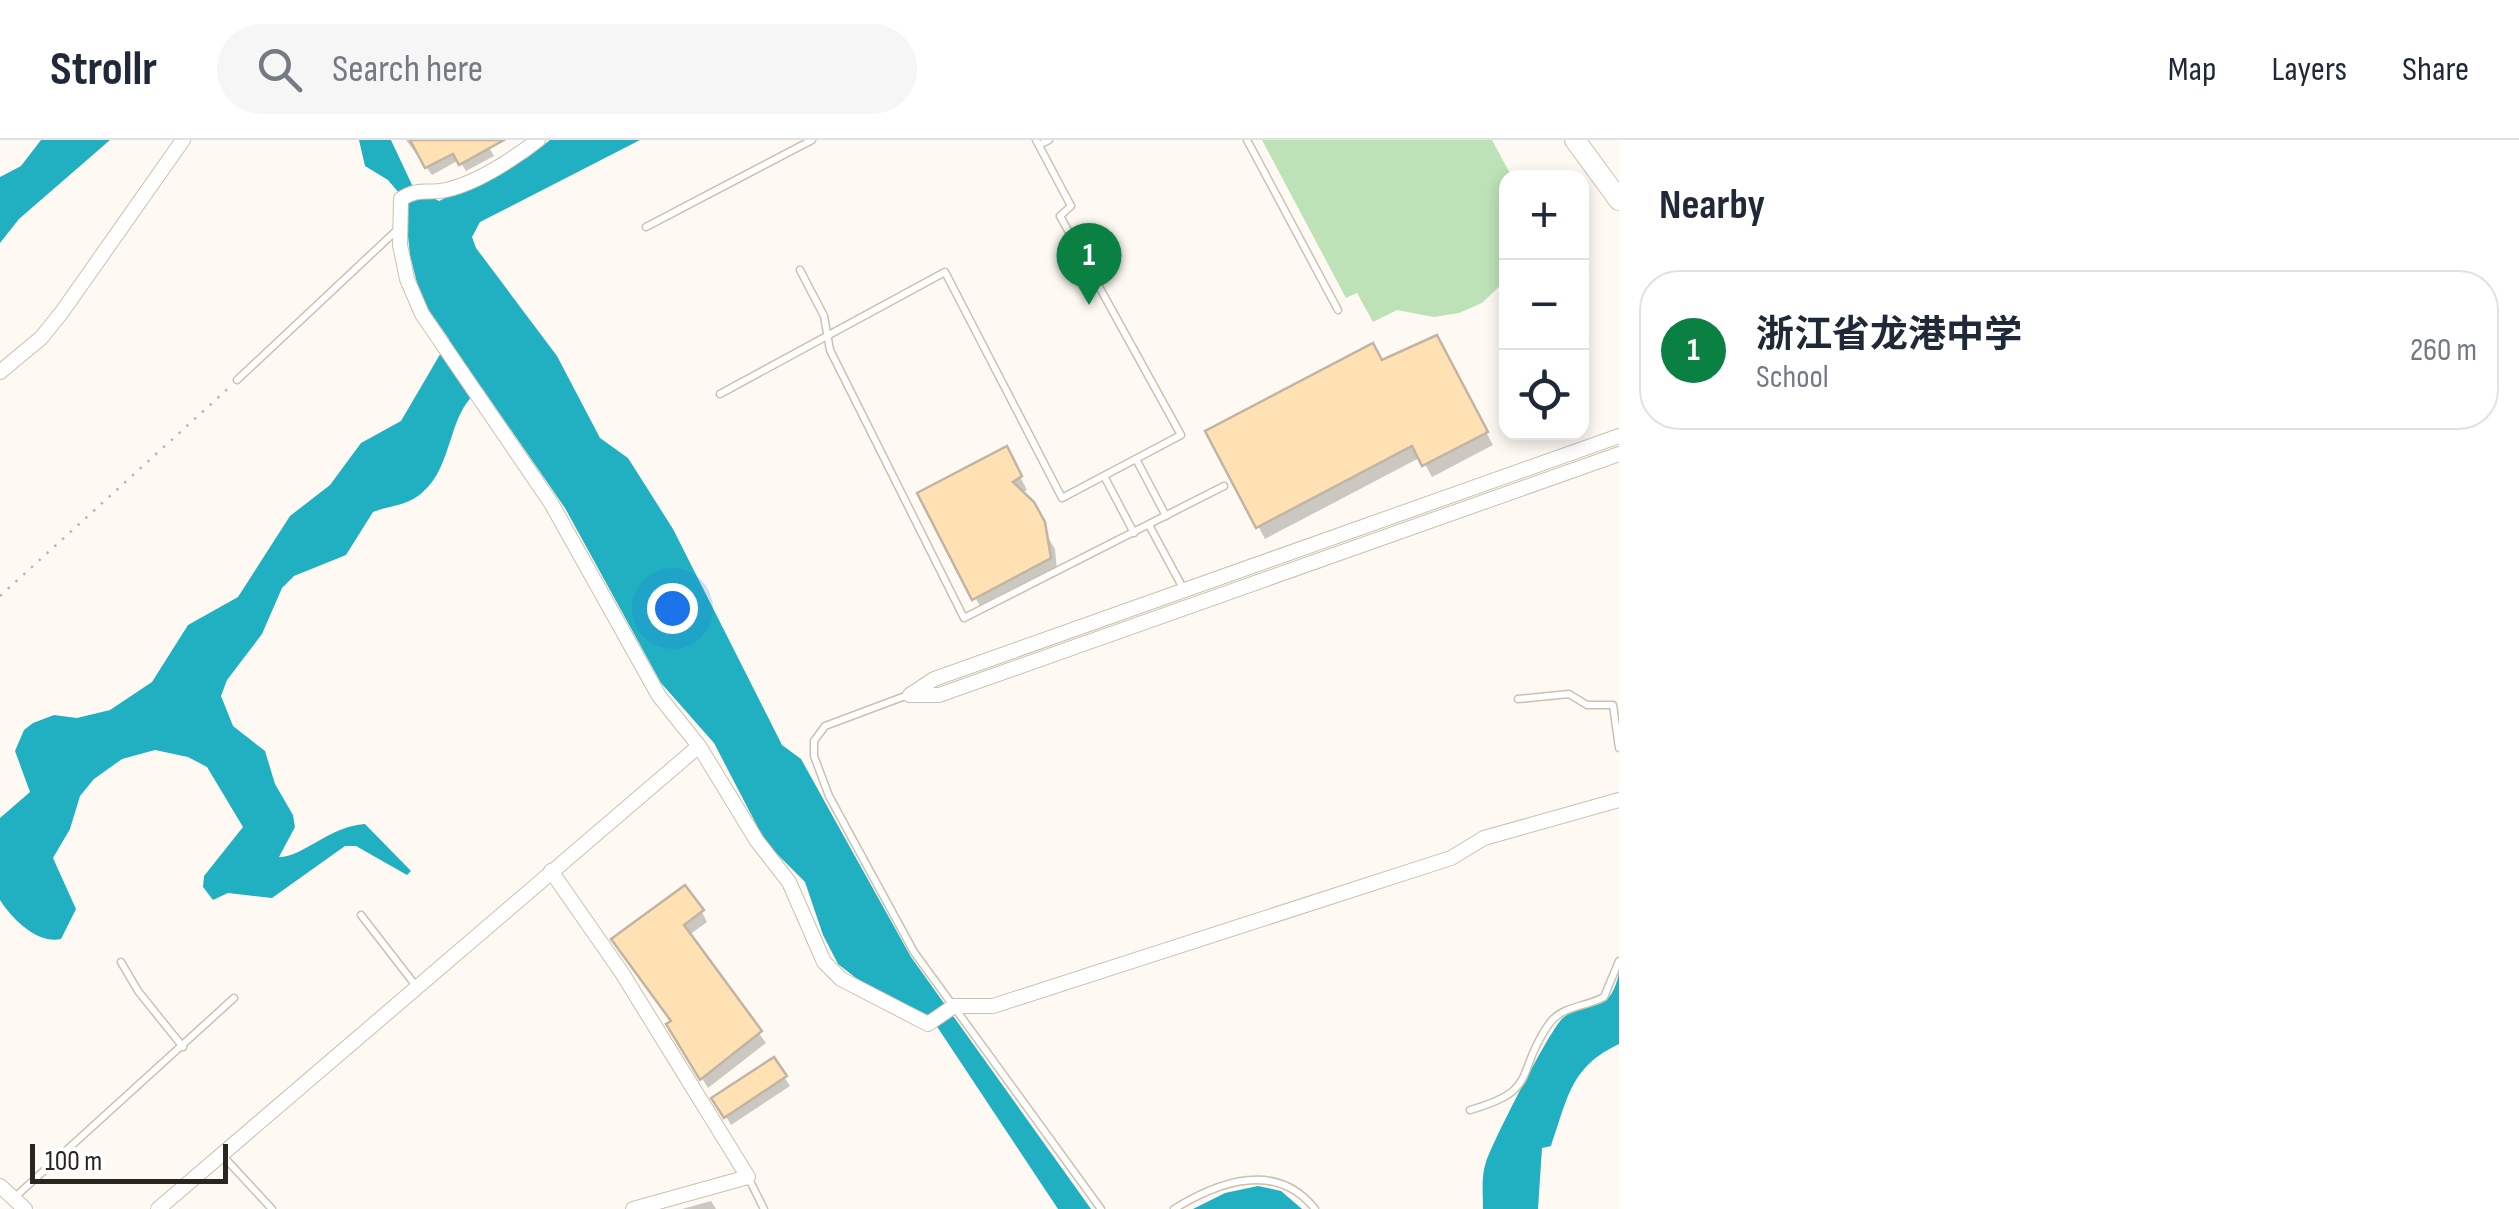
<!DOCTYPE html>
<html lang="en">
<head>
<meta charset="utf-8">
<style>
	:root { --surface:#fff; --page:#f6f6f7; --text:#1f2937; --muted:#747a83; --line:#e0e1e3; --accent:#0b8043 }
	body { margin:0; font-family:"Sofia Sans Condensed","Noto Sans SC",sans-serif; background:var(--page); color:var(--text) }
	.controls { position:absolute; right:30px; top:30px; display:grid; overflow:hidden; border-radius:20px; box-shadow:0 5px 15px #0003 }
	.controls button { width:90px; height:90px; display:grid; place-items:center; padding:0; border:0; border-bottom:2px solid var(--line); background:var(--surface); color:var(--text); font:50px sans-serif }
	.scale { position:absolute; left:30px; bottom:25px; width:198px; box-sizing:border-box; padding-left:10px; border:5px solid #29251f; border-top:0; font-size:28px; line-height:35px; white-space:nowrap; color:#29251f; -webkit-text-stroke:8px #fff; paint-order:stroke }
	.you { position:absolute; left:672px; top:468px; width:35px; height:35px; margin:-25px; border:8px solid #fff; border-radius:50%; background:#1a73e8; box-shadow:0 0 0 15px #1a73e833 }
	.badge { display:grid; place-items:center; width:65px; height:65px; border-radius:50%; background:var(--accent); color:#fff; font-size:32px; font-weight:700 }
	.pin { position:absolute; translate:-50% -82px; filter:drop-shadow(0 2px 5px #0008) }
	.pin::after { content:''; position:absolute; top:52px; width:35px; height:30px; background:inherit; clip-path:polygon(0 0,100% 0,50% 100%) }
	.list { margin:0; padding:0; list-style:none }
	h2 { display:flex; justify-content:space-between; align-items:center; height:130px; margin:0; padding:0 40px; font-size:42px }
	h2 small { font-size:32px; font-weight:400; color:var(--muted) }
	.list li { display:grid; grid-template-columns:65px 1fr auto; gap:30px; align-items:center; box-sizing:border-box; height:160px; margin:0 20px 20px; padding:0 20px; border:2px solid var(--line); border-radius:40px }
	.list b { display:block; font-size:38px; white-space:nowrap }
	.list p { margin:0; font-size:32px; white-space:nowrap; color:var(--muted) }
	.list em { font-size:32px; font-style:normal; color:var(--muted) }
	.icon { flex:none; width:55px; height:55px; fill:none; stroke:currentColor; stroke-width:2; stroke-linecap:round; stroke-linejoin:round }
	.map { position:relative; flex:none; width:1619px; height:1069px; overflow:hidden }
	header { display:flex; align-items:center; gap:60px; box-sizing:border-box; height:140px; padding:0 50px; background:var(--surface); border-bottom:2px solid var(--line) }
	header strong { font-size:48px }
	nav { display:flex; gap:55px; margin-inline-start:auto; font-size:35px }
	.search { width:700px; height:90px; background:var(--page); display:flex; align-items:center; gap:25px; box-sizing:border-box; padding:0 35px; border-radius:55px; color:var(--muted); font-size:38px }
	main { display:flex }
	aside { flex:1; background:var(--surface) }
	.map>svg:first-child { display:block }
</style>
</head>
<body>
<header>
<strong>Strollr</strong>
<div class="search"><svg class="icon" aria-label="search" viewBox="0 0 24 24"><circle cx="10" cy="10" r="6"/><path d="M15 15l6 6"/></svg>Search here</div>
<nav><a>Map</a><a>Layers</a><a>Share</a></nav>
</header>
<main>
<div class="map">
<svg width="1619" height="1069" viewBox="0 0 1619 1069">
	<rect width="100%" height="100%" fill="#fefaf3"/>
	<polygon fill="#bde2b7" points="1262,0 1492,0 1512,37 1506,38 1506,140 1482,163 1459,173 1434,177 1397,170 1373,182 1357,153 1346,158"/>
	<g fill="#21b0c1">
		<polygon points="41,0 110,0 19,79 0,103 0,37 21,26"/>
		<path d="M359,0H391L413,47L439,61L527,18L550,0H640L480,82L472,97L476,108L557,216L600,298L628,318L673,389L782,605L801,619L911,817L1091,1069H1058L930,876L865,845L838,824L823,795L805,742L766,703L714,603L661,543L565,368L482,248C445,272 456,329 418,356C404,366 388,366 373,372L346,415L294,436L282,448L262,494L227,540L221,556L233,586L265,611L275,644L293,675L295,687L279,717C303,717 330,686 365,684L411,731L407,735L356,706H345L272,758L228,753L213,760L203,747L204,736L243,687L207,627L188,617L155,610L122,619L94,639L80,656L70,689L53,718L76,769L61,799C37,804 12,779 0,760V678L30,652L15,611L24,590L33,583L54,575L77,578L110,570L152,542L188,485L238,457L290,376L330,345L361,303L401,281L449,199L421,159L410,115L404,59L388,40L365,26Z"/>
		<path d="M1619,833V904C1570,927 1568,958 1551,1006L1542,1008L1538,1069H1483C1483,1054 1481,1036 1486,1022C1492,1003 1551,887 1563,878C1590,857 1609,878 1619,833Z"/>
		<polygon points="1258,1046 1281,1051 1302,1069 1193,1069 1225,1053"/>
	</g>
	<g fill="#0003">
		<polygon points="406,0 494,0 487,4 494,16 466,31 459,20 432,35"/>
		<polygon points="1436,198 1493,305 1432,337 1421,317 1265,399 1208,292"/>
		<polygon points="1006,310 1027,350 1021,353 1055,409 1057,431 982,470 920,354"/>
		<polygon points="702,772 707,782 688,796 766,903 708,948 669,885 673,882 620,810"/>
		<polygon points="773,920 790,946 731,985 715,958"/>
		<polygon points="711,1061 716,1069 682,1069"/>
	</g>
	<g fill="#ffe1b3" stroke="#c0b5a4" stroke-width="2.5">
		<polygon points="410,0 504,0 459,25 453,14 425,28"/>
		<polygon points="1437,195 1488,292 1422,326 1412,306 1256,388 1205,291 1373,203 1382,220"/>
		<polygon points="1007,306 1022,336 1013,342 1034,362 1045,382 1051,418 972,460 917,353"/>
		<polygon points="685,745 704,770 684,785 762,891 700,940 666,884 671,881 611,799"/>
		<polygon points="774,917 787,936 724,978 711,958"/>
	</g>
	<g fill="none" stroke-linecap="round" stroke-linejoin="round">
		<defs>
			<g id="lane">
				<polyline points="1247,0 1338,170"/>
				<polyline points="1039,5 1049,0"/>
				<polyline points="646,87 812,0"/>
				<polyline points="800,130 824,176 830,210 964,478 1224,346"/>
				<polyline points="237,240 398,89"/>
				<polyline points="720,254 945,132 1062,358 1181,295 1060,76 1071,66 1036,0"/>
				<polyline points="1136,319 1166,376"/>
				<polyline points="1104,336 1134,393"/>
				<polyline points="1149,385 1184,450"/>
				<polyline points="908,555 825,586 814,601 814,616 829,656 914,812 1101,1069"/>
				<polyline points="1518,559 1569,554 1587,565 1613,565 1619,608"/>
				<polyline points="361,775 416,846"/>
				<polyline points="121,822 138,851 183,907"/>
				<path d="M1470,970C1541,950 1514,933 1549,884C1561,866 1586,867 1604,857L1619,821"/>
				<polyline points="222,1015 272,1069"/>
				<polyline points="749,1039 764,1069"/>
				<polyline points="15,1057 234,858"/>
				<path d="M1174,1069C1218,1042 1276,1020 1315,1069"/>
			</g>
			<g id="street">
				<path d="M538,0C513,19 477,43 446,50C427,54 419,47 401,59L400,105L407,139L422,174L551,363L659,556L699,606L757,701L789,742L824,822L841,839L928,884L954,866H993L1451,718L1484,698L1619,660"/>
				<polyline points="0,232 41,198 62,172 183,0"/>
				<polyline points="910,555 934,539 1619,296"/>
				<polyline points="910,555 939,555 1619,314"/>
				<polyline points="551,731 622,833 748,1037 633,1069"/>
				<polyline points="0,1046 25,1069"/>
				<polyline points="158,1069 699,606"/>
			</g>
			<polyline id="secondary" points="1575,0 1619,60"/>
		</defs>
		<use href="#lane" stroke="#cac1ae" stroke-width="9"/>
		<use href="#street" stroke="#cac1ae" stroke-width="16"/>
		<use href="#secondary" stroke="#cac1ae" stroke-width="22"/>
		<polyline stroke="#bbb7b0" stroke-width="2.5" stroke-dasharray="2.5 8" stroke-linecap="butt" points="0,456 232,245"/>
		<use href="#lane" stroke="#fff" stroke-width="6"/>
		<use href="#street" stroke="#fff" stroke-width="14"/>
		<use href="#secondary" stroke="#fff" stroke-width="20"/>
	</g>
</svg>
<div class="controls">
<button>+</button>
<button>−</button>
<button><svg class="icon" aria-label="locate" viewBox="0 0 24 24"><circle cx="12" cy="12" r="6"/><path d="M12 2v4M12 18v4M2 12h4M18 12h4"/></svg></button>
</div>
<div class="scale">100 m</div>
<div class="you"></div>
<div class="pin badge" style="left:1089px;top:165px">1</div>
</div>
<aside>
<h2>Nearby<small></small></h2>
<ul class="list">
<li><span class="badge">1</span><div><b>浙江省龙港中学</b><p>School</p></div><em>260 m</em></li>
</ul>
</aside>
</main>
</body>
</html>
